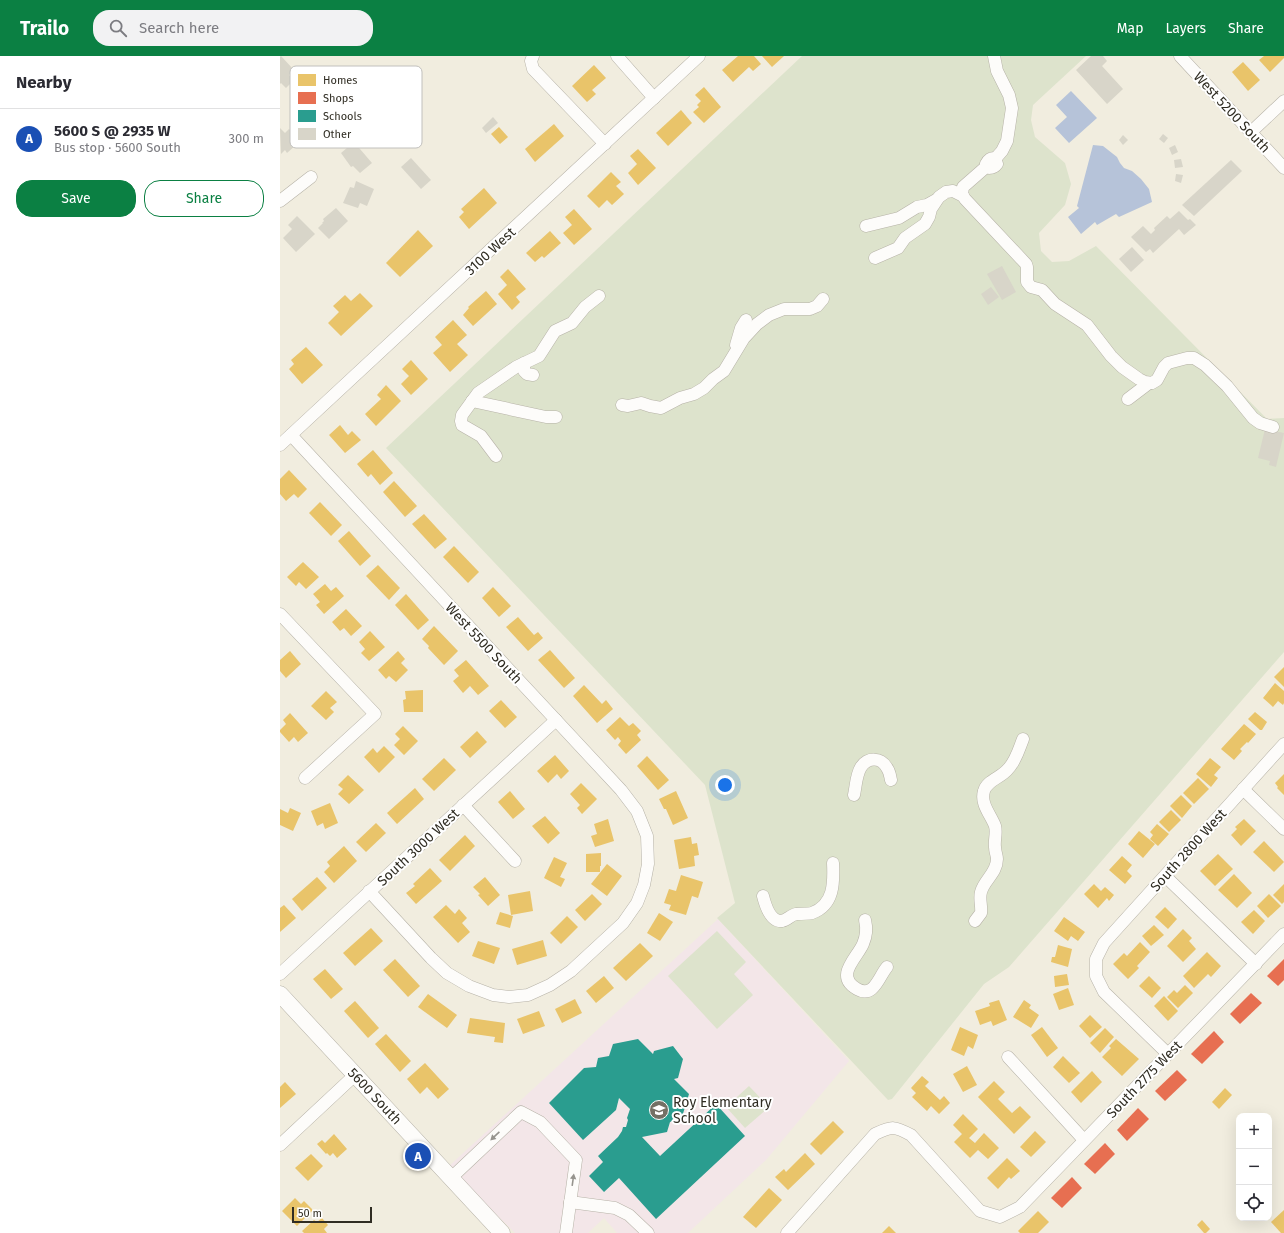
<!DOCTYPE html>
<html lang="en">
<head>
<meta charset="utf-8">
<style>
	:root { --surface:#fff; --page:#f2f2f3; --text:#2b2b33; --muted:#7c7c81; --line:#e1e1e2; --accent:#0b8043 }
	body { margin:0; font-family:"Fira Sans",sans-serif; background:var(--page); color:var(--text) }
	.controls { position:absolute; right:12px; bottom:12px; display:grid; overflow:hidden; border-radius:8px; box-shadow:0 4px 16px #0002 }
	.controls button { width:36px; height:36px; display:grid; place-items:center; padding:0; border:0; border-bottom:1px solid var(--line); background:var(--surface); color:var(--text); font:20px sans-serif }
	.scale { position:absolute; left:12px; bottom:10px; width:80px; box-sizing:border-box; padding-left:4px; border:2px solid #302d23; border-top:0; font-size:11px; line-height:14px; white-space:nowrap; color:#302d23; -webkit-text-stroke:3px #fff; paint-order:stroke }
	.you { position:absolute; left:445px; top:729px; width:14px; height:14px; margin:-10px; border:3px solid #fff; border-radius:50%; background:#1a73e8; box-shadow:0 0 0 6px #1a73e833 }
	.badge { display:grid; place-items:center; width:26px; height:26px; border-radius:50%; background:var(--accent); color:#fff; font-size:13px; font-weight:700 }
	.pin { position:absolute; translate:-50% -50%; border:2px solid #fff; box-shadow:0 1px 4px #0006 }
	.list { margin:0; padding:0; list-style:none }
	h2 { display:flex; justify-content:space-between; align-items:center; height:52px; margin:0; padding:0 16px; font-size:17px }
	h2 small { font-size:13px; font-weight:400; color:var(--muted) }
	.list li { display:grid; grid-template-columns:26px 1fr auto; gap:12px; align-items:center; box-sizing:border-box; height:60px; padding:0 16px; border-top:1px solid var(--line) }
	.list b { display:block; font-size:15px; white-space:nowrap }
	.list p { margin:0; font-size:13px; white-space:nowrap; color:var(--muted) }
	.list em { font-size:13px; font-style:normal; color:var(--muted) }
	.actions { display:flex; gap:8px; padding:12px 16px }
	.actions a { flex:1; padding:9px 0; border:1px solid var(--accent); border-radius:16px; text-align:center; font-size:14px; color:var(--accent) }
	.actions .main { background:var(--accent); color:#fff }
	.icon { flex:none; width:22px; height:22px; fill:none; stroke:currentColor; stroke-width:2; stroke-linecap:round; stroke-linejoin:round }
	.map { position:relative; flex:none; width:1004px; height:1177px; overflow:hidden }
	header { display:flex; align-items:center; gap:24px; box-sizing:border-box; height:56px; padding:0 20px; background:var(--accent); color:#fff }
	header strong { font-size:19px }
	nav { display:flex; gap:22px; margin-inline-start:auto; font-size:14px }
	.search { width:280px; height:36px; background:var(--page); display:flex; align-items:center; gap:10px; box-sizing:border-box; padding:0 14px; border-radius:16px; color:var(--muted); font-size:15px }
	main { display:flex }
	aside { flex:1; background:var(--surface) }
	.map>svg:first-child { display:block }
</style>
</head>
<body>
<header>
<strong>Trailo</strong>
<div class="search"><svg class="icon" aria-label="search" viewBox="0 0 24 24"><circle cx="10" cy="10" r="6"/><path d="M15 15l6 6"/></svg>Search here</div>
<nav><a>Map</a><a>Layers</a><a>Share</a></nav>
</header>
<main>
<aside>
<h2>Nearby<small></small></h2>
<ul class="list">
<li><span class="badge" style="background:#1a4fb4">A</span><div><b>5600 S @ 2935 W</b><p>Bus stop · 5600 South</p></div><em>300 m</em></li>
</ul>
<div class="actions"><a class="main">Save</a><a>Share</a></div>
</aside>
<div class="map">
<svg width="1004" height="1177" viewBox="0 0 1004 1177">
	<rect width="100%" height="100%" fill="#f1eddf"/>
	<polygon fill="#f3e6e8" points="438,863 569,1005 486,1104 408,1177 337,1177 324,1162 308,1177 235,1177 168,1111"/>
	<g fill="#dde3cc">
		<polygon points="522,0 806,0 753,49 751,64 755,81 785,107 791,128 785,149 759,177 761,195 772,206 789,205 816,190 987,363 1004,362 1004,596 729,911 704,928 612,1043 608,1044 437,862 455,847 425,729 106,392"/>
		<polygon points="437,875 466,906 454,918 473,939 437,973 388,920"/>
		<polygon points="469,1030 489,1051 465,1072 446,1051"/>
	</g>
	<g fill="#b6c3d9">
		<polygon points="791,35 817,62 789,87 775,72 787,61 776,49"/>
		<polygon points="813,89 823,90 837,101 840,107 844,112 852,115 861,123 869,133 872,146 839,161 836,158 817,169 815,166 801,178 788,161 799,152 797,150"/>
	</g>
	<g fill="#e9c46a">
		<polygon points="458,0 474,0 481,8 473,15 469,11 453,26 442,14"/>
		<polygon points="482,0 504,0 492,11"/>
		<polygon points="984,0 1004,0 1004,2 990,16 979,4"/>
		<polygon points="963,6 980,24 968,35 952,16"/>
		<polygon points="314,9 326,22 312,34 316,38 307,46 292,30"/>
		<polygon points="424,31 441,51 424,67 413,56 419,51 417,49 421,45 415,39"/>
		<polygon points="401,54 412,67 388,90 376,77"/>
		<polygon points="274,68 284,80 255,106 245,93"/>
		<polygon points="219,71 228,81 220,88 211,78"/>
		<polygon points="358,93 376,112 358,129 348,117 357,108 350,100"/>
		<polygon points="331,116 341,126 336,130 344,138 332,149 327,144 319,152 307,140"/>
		<polygon points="204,132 217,147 189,173 179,161 184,156 181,153"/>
		<polygon points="294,153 312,173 294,189 283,177 292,169 285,161"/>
		<polygon points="138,174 153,190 120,221 106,207"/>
		<polygon points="270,175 281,187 264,202 262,200 255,206 246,197"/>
		<polygon points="228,213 246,233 236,241 240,246 232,254 218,238 227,229 220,221"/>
		<polygon points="206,235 217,248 193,270 183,259 189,252 188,251"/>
		<polygon points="80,237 93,250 61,280 48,267 59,256 53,250 65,239 71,245"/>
		<polygon points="173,264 187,279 177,288 188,299 170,316 153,297 162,289 155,281"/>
		<polygon points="26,291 43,309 22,328 9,313 14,308 11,304"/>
		<polygon points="131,304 148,323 131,339 121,328 129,320 122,313"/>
		<polygon points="106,329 121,345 96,370 85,358 101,343 97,339"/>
		<polygon points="60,369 68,379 72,375 81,384 65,397 49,379"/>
		<polygon points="93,394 113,417 100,429 91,418 88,421 77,408"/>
		<polygon points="9,414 27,433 18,442 14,438 6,445 0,438 0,423"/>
		<polygon points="114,425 137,450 125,461 103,436"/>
		<polygon points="40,446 62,469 51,480 29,457"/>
		<polygon points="144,458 167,483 155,493 132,468"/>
		<polygon points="69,475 91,500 80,510 58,485"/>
		<polygon points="174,490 199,516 188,527 163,501"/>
		<polygon points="23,506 39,521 26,533 19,526 16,530 7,521"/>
		<polygon points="98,509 120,532 109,544 86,520"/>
		<polygon points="45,528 51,535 56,531 64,540 44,558 36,549 40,546 33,538"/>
		<polygon points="213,531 231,550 219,561 202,542"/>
		<polygon points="126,538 149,564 138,574 115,549"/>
		<polygon points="66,553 82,570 71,580 64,572 60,575 52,566"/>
		<polygon points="238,561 254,579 258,576 263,582 248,595 226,571"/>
		<polygon points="154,570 178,595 164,609 148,592 149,590 142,583"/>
		<polygon points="90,575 105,591 89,605 81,597 85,593 79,586"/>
		<polygon points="270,594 295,622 284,632 258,604"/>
		<polygon points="10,595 21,608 6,622 0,615 0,604"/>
		<polygon points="118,595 125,603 121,607 128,614 116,626 109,620 106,623 98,614"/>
		<polygon points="186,604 209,630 198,639 190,630 183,637 173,625 179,620 174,614"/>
		<polygon points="1004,611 1004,631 994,621"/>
		<polygon points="995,627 1004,635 1004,647 1003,649 998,645 993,651 983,642"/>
		<polygon points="304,629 322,648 326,644 333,653 317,667 293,640"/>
		<polygon points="143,634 143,656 124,656 123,644 126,643 125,635"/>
		<polygon points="46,635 57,646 50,652 54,656 46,664 31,650"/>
		<polygon points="221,644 237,661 225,672 209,655"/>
		<polygon points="975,656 987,666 982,674 980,674 968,663"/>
		<polygon points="10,657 28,677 18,686 14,681 9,686 0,676 0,674 6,668 3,664"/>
		<polygon points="340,661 349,670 353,667 361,675 357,679 361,684 346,698 338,689 341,685 338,681 335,684 326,674"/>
		<polygon points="964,668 976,678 968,687 967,686 960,693 962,695 954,704 941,693"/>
		<polygon points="123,670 138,685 124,699 114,689 120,683 115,678"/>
		<polygon points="197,675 207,686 190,702 180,691"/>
		<polygon points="104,690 115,701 99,717 84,701 93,692 97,697"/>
		<polygon points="275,699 289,715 281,723 277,718 268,727 257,715"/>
		<polygon points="367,700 389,724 378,734 357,710"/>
		<polygon points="164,702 176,714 154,735 142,723"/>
		<polygon points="930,702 941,711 934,719 938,722 931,731 916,718"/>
		<polygon points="1004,718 1004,739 997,732 998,731 995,727"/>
		<polygon points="68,719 84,734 69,748 58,738 63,733 58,729"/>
		<polygon points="918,722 929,733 914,748 903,737"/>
		<polygon points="301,727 317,743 302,758 297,752 300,749 290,738"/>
		<polygon points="135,732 144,743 117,768 107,757"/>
		<polygon points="230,735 245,753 233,763 218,746"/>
		<polygon points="396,735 408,762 393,769 386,753 384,753 379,743"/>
		<polygon points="901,739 912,750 902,762 890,750"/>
		<polygon points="50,747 58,767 45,773 43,767 37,770 31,755"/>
		<polygon points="10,752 21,757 13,775 0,769 0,753 8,757"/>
		<polygon points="891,754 901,764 889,776 879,766"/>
		<polygon points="265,760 280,777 268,788 252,770"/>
		<polygon points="328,763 334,785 315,791 311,780 317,778 314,768"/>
		<polygon points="964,763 976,775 961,790 951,779 957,773 955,771"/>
		<polygon points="96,767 106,777 86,796 76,786"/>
		<polygon points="877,768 889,778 878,790 870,783 873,779 870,776"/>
		<polygon points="859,775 875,788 863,802 848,788"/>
		<polygon points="185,779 195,790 170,815 159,804"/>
		<polygon points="411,781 412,788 417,787 419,799 414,800 415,810 399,813 394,784"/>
		<polygon points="984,785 1004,806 994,816 973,796"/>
		<polygon points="64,790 77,805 54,827 44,816 50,810 47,806"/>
		<polygon points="321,797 321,810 320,810 320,816 306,816 306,798"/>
		<polygon points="938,798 953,813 935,830 920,815"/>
		<polygon points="842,800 852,809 847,815 852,820 845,828 829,814"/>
		<polygon points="274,801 287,807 280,821 285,823 281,831 264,822"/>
		<polygon points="327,808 342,820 327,840 311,828"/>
		<polygon points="150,812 162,825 136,848 126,837 135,830 133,828"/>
		<polygon points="954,818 972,837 957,852 938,834"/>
		<polygon points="401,819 423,826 418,842 412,840 406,859 389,854 391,849 384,847 389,833 396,835"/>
		<polygon points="37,821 47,832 22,855 12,843"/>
		<polygon points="205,821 220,839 208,850 198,839 200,838 193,831"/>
		<polygon points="814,828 821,835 825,831 834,839 829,845 827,842 818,852 804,838"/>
		<polygon points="1004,828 1004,846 1002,848 993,839"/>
		<polygon points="250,835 253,855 231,859 228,839"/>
		<polygon points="312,838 322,848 305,865 295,854"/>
		<polygon points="989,838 1001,850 988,862 977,850"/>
		<polygon points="4,849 16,862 0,876 0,852"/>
		<polygon points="166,849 175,858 179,853 187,862 182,867 190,876 178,887 153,861"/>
		<polygon points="885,851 897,863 888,873 875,861"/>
		<polygon points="974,854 985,865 973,878 961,866"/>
		<polygon points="220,856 233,860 230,872 216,868"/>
		<polygon points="379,857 393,866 380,885 367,877"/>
		<polygon points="287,860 298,871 281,888 270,877"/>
		<polygon points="784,861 805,876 798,885 791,880 788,885 774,875"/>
		<polygon points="874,869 884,879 871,890 862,880"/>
		<polygon points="91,872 103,885 75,910 63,897"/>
		<polygon points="903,873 912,882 909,885 916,893 903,906 887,890"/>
		<polygon points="263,884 267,900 237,909 232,893"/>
		<polygon points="198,885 220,892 214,908 192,900"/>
		<polygon points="860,886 870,896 857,910 859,912 848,923 833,908 844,897 847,900"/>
		<polygon points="360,887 373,900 346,925 333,912"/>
		<polygon points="778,889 792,893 788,911 771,906 772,901 775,901"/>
		<polygon points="927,896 941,910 931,921 928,918 914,932 903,920"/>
		<polygon points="115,903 140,930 128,941 103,914"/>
		<polygon points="45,913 63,933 51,943 33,923"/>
		<polygon points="787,918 789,929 775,931 774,920"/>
		<polygon points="324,920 334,932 316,947 306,935"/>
		<polygon points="869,920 881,932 872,942 859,930"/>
		<polygon points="905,929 913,937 898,952 887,941 894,934 897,937"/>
		<polygon points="788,932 794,949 779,954 773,938"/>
		<polygon points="148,938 177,959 167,972 138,951"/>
		<polygon points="884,940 898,955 888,965 874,950"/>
		<polygon points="295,943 302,957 282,967 275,953"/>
		<polygon points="719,944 727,964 713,970 711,965 700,969 695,955 710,950 709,947"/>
		<polygon points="744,944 751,949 749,952 759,959 751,972 733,961"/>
		<polygon points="75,945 99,972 88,982 64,955"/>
		<polygon points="259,955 265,970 243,978 237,963"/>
		<polygon points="810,959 822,971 810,982 799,970"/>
		<polygon points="190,962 225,967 223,987 214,986 215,981 187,977"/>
		<polygon points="680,971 698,979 693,993 688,990 684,1000 671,994"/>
		<polygon points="762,971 778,992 767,1001 751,979"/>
		<polygon points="825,972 834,981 820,997 810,987"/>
		<polygon points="106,978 131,1005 120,1016 95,988"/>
		<polygon points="836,983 859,1003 842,1020 822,1001 831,992 829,990"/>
		<polygon points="783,1000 800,1017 789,1027 773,1011"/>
		<polygon points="145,1007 169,1033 158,1043 147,1031 140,1038 127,1023"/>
		<polygon points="687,1010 697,1029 683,1036 673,1018"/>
		<polygon points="812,1015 822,1026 801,1047 791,1036"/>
		<polygon points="642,1020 649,1026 645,1030 660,1044 664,1040 670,1047 659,1058 651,1050 647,1055 632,1041 636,1037 631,1032"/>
		<polygon points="714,1025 725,1036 718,1043 732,1057 740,1050 751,1061 734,1078 698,1041"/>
		<polygon points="5,1026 16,1038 0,1052 0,1031"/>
		<polygon points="945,1032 952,1039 939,1053 932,1046"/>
		<polygon points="683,1058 698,1073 689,1082 695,1087 704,1077 719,1092 708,1103 698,1094 690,1102 674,1086 682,1078 673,1069"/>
		<polygon points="553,1065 564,1076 541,1099 530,1088"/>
		<polygon points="755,1075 766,1086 751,1101 740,1091"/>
		<polygon points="54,1078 67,1093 57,1102 53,1097 50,1100 47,1097 46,1098 37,1088 42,1084 45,1087"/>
		<polygon points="525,1097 535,1108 508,1134 495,1121 504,1113 506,1116"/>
		<polygon points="31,1098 43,1110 28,1125 15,1112"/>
		<polygon points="727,1102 740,1115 731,1123 729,1121 718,1133 707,1122"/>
		<polygon points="489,1132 502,1144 476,1172 463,1161"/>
		<polygon points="15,1142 21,1148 24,1145 33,1154 17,1170 2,1155"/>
		<polygon points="1004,1154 1004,1177 1001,1177 991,1166"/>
		<polygon points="758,1155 769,1166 758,1177 740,1177 738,1175"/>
		<polygon points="42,1162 48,1169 44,1173 47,1177 24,1177 22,1175 34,1164 37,1166"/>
		<polygon points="922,1164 930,1173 926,1177 924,1177 917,1169"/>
		<polygon points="609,1170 616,1177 602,1177"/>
	</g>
	<g fill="#e76f51">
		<polygon points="1004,903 1004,924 998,930 987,920"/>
		<polygon points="971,937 982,947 960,968 950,958"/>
		<polygon points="934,975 944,986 922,1008 911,998"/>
		<polygon points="897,1014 907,1024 885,1045 875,1035"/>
		<polygon points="858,1052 869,1063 847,1085 837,1074"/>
		<polygon points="825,1087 835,1098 815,1118 804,1108"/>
		<polygon points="792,1121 802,1132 782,1152 771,1142"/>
	</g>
	<polygon fill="#2a9d8f" points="358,983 373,998 374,995 393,990 403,1003 398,1022 394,1023 409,1038 402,1061 390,1066 387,1076 362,1081 380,1100 436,1048 465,1080 376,1163 339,1122 324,1136 309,1120 323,1106 318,1100 338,1081 342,1075 343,1071 346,1071 348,1064 347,1062 350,1053 339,1042 336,1054 303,1084 269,1047 304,1012 316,1011 318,1002 329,1000 333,988"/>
	<g fill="#d8d5c9">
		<polygon points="1,0 14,14 9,19 14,24 6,32 1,27 0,28 0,1"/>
		<polygon points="811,0 823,0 827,5 822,10 843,33 827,48 796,14"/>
		<polygon points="213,61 218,67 206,77 202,72"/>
		<polygon points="0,72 5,77 9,73 19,84 15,88 16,89 7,97 5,94 1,98"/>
		<polygon points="883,78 888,82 884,87 879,83"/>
		<polygon points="843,79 848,84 843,89 839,84"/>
		<polygon points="74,86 92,107 80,117 73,110 71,111 61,97"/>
		<polygon points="895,89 898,96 892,99 889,92"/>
		<polygon points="131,102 151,124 141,133 121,111"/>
		<polygon points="901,103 903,111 895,112 894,104"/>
		<polygon points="951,104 962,115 914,160 902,149"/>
		<polygon points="896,118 903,119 901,127 895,125"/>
		<polygon points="76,125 94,133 87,150 80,147 78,152 63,147 70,131 74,132"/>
		<polygon points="56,152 68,165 49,183 38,172 43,167 42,167 44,165 43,163"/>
		<polygon points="899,155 908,164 910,163 916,169 904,179 899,173 873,197 870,193 866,196 851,181 863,170 871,178 875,174 874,172 887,160 890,163"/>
		<polygon points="17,160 35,178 16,196 3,182 12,173 8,169"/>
		<polygon points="852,191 864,204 851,216 839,203"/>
		<polygon points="722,210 736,236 722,244 707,218"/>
		<polygon points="711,231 719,241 708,249 701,238"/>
		<polygon points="985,373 1004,377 996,411 989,409 990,405 978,402"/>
	</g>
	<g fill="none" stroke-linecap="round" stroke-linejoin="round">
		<defs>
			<g id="minor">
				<polyline points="253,0 251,5 253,13 325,88"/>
				<polyline points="337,0 374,42"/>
				<path d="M714,0L717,15L729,39L732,52L727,85L722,95L715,103L717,108C715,111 712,112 709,112L706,108C708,104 711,101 715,103"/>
				<polyline points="900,0 1004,112"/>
				<polyline points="971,76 1004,45"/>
				<polyline points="707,110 683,131 682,138 685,143 746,208 747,211 747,226 751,231 762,234 775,248 807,269 831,300 842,311 859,323 865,326 872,327 877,324 884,311 888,307 907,302 914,302 925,309 947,330 973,362 980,367 993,371"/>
				<polyline points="0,145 31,121"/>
				<polyline points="586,170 619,162 637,151 647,149 656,144"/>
				<polyline points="595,202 618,192 625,182 645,168 649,161 651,153 659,141 666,136 673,135 683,140"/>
				<polyline points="456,289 461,272 466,264"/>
				<polyline points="244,307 244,315 247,318 253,319"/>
				<polyline points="848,343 869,327"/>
				<polyline points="192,345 266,361 276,361"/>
				<polyline points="342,349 348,350 361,347 370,350 381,352 400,342 414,338 424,332 433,323 444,315 464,282 477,268 489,259 504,253 530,253 537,250 543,243"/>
				<polyline points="11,379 341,734 357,755 367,780 368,808 364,829 357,847 343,867 291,915 270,929 248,939 229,941 213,939 189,930 167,917 151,902 89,835"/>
				<polyline points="0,389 419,0"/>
				<polyline points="216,400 201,380 182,369 181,365 182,359 198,337 236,311 259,300 275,275 292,267 305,251 319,240"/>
				<polyline points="0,558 95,658 25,722"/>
				<polyline points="963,733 1004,773"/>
				<path d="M574,739C576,730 576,719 581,711C588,701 601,701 607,712C610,716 610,720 611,724"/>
				<polyline points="183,749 235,805"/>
				<polyline points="885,820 976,908"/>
				<path d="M483,840C485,848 490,866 502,865C507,864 511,859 516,858C522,858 527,858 532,857C554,849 554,827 553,807"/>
				<path d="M585,864C587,872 586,881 583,888C577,902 554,920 577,933C594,943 599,920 607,911"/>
				<path d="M695,865L701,857C702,850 699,843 701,836C704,824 717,817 717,803C717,799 715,796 715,791C714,784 717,777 715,770C711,759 700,748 704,735C707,724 721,722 728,713C736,705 739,693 743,683"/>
				<polyline points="0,918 276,664"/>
				<polyline points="888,998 824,936 816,920 816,903 824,887 1004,688"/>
				<polyline points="728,1001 804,1084"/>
				<polyline points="0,1089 75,1019"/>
				<polyline points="171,1122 241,1056 260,1066 296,1104 286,1177"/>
				<polyline points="290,1146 335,1152 349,1159 368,1177"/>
				<path d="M507,1177L595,1078C613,1070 614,1070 631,1079L700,1155L720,1161L740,1151L1004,878"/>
			</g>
			<polyline id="major" points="0,938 222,1177"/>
		</defs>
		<use href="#minor" stroke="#b6b2a7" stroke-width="13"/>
		<use href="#major" stroke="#b6b2a7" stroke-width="17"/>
		<use href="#minor" stroke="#fdfcfa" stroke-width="12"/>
		<use href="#major" stroke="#fdfcfa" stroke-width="16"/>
	</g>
	<defs><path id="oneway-solid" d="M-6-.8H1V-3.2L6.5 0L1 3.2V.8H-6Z"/></defs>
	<g fill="#96948e">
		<use href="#oneway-solid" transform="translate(215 1080) rotate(137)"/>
		<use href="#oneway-solid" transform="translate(293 1124) rotate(-82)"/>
	</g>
	<defs>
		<symbol id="school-disc" viewBox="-11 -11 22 22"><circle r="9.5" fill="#747065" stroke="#fff"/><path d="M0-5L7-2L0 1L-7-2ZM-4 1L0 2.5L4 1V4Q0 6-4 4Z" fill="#fff"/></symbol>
	</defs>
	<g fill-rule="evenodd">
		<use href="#school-disc" x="368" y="1043" width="22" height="22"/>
	</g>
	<g text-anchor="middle" stroke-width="4" stroke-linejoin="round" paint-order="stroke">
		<g font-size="14" fill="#302d23" stroke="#fff">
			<text transform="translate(952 56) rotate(47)" y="5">West 5200 South</text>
			<text transform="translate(210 195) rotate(-43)" y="5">3100 West</text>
			<text transform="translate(204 587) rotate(47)" y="5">West 5500 South</text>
			<text transform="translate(138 791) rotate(-43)" y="5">South 3000 West</text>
			<text transform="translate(908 794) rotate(-48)" y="5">South 2800 West</text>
			<text transform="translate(864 1023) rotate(-46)" y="5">South 2775 West</text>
			<text transform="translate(95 1040) rotate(47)" y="5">5600 South</text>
		</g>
		<g font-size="14" fill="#302d23" stroke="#fff" text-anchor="start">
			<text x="393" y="1051">Roy Elementary<tspan x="393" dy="16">School</tspan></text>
		</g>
	</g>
	<rect x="10" y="10" width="132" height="82" rx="6" fill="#fff" stroke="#c1c0bd" stroke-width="1"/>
	<rect x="18" y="18" width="18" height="12" fill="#e9c46a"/>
	<rect x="18" y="36" width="18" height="12" fill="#e76f51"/>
	<rect x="18" y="54" width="18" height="12" fill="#2a9d8f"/>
	<rect x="18" y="72" width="18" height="12" fill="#d8d5c9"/>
	<g font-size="11" fill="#302d23">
		<text x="43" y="28">Homes</text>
		<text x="43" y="46">Shops</text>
		<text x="43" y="64">Schools</text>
		<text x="43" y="82">Other</text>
	</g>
</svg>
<div class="controls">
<button>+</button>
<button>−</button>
<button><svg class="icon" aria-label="locate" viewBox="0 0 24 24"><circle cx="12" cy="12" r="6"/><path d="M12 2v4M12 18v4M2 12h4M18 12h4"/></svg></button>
</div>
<div class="scale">50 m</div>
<div class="you"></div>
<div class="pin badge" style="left:138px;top:1100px;background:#1a4fb4">A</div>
</div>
</main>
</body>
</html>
